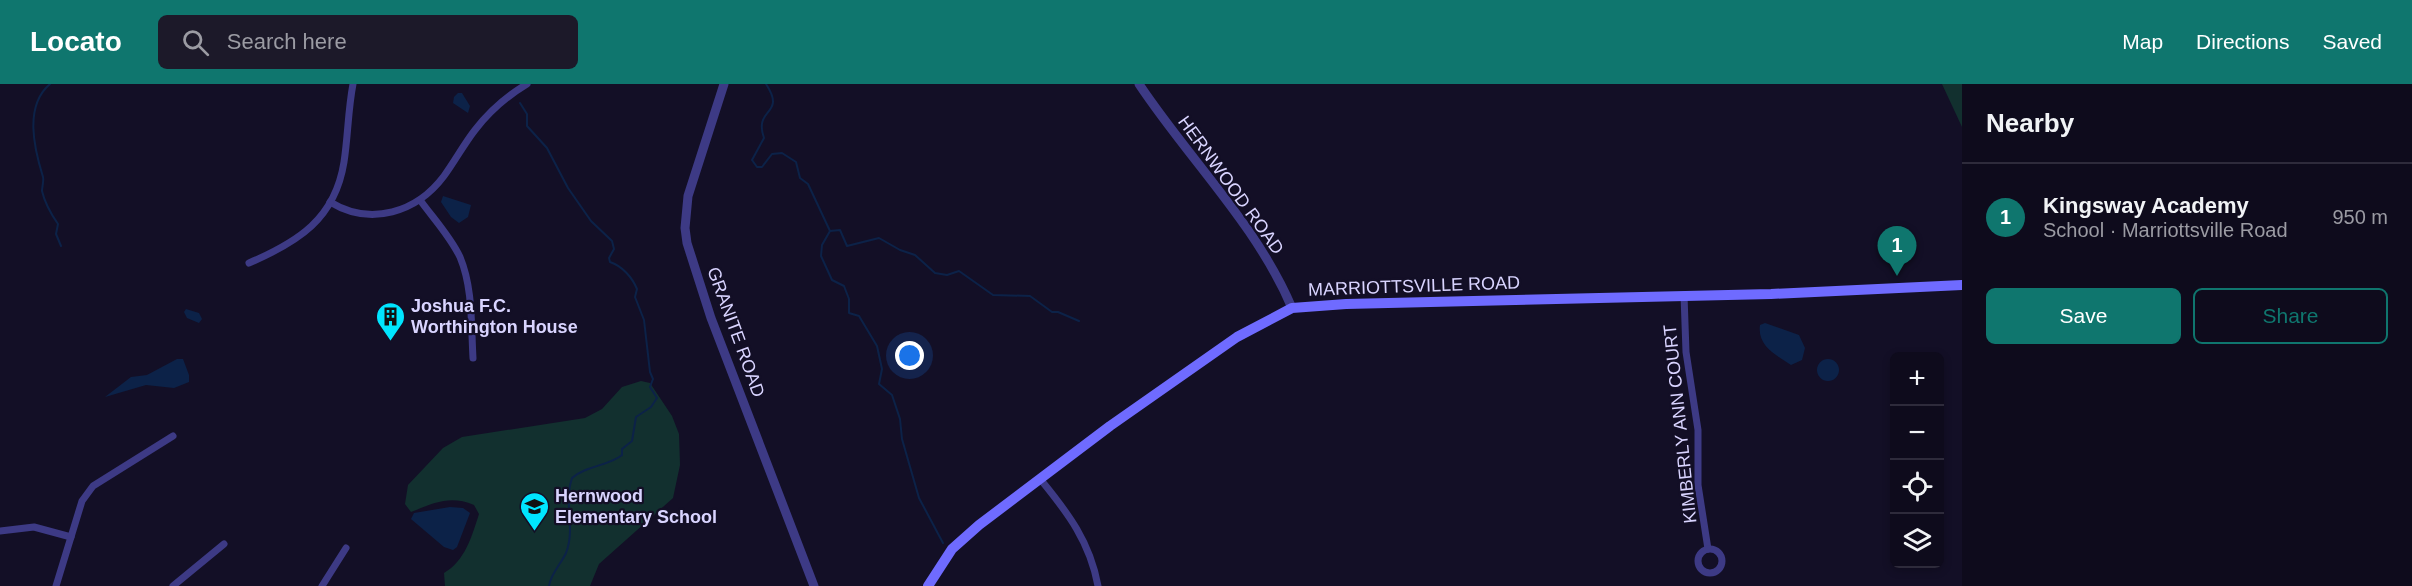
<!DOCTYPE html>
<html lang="en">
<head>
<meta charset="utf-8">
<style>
	:root { --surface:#0e0b1c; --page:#1c1929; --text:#f1f3f6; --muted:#9b9ba3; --line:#2e2b3b; --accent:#0f766e }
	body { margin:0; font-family:Helvetica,sans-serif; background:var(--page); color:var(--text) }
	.controls { position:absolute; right:18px; bottom:18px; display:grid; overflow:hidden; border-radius:9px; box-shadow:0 3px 9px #0003 }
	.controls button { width:54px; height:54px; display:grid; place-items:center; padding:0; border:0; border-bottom:2px solid var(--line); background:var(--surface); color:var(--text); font:30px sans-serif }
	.you { position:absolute; left:910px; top:272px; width:21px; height:21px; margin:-15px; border:4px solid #fff; border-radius:50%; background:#1a73e8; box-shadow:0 0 0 9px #1a73e833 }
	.badge { display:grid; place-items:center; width:39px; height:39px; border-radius:50%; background:var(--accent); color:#fff; font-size:20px; font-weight:700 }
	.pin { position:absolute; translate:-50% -50px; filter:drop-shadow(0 2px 3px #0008) }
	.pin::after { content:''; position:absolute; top:32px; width:21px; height:18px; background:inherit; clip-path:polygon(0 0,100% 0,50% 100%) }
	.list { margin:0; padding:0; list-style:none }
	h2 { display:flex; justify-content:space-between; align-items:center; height:78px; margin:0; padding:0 24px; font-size:26px }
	h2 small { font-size:20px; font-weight:400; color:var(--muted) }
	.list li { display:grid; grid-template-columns:39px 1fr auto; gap:18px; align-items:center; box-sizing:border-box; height:108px; padding:0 24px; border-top:2px solid var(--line) }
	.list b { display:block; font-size:22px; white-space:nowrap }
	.list p { margin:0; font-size:20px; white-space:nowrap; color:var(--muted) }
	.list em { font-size:20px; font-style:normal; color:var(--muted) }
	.actions { display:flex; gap:12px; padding:18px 24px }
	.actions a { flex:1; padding:14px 0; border:2px solid var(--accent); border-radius:9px; text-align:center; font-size:21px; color:var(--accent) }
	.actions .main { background:var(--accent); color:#fff }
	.icon { flex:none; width:33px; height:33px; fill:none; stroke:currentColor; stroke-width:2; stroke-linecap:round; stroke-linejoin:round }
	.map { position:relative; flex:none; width:1962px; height:502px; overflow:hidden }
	header { display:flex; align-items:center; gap:36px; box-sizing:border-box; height:84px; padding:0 30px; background:var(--accent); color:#fff }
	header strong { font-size:28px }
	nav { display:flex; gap:33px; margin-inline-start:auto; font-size:21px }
	.search { width:420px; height:54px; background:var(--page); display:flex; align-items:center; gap:15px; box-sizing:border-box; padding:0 21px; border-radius:9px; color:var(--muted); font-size:22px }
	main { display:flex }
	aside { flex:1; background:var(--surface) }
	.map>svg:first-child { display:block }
</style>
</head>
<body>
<header>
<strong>Locato</strong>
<div class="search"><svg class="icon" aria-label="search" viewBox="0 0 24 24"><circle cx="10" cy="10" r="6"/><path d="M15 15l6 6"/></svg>Search here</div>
<nav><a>Map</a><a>Directions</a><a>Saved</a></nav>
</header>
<main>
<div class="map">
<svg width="1962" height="502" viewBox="0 0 1962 502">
	<rect width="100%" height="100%" fill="#130f26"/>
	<g fill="#12302f">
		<polygon points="1942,0 1962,0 1962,43"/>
		<path d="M641,297L650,299L672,332L679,350L680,381L673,414L599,480L590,502H445L444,489C465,477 472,452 479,430L474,421C450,411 434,419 411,428L405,420L408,401L443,364L462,353L585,334L602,325L622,303Z"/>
	</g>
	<g fill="#0c2248">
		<polygon points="458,9 462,9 470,22 468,29 453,19 454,13"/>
		<polygon points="443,112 471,121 468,133 459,139 451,133 441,118"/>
		<polygon points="186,225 199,229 202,235 199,239 187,234 184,228"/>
		<path d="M1765,239L1799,251L1805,264L1802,276L1791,281C1776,271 1757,262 1760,241Z"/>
		<circle cx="1828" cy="286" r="11"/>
		<polygon points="177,275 183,275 189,291 189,298 174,304 146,301 105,313 131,293 147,291"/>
		<polygon points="450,423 463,424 470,429 457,463 453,466 444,463 411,435 414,429"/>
	</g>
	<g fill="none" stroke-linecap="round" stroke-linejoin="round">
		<g stroke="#0c2248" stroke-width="2">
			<path d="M50,0C24,22 34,64 43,93C44,97 42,103 42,107C45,120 51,130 58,140L56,150L61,162"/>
			<path d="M766,0C787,32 753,23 764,54L752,76L757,83H762L772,70L782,69L796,78L800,94L808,100L830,147L822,161L821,172L832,196L844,202L849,215V229L859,232L877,262L882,285L879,300L892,311L900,335L902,355L919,414L943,459"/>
			<path d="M520,19L527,30V42L547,64L568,104L591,137L612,157L614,165L609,174L610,178C622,182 632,193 637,205L635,213L644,236L650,288L653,295L650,303L657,314L651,323L636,333L632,357L622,365V371C609,382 587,381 572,394C563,418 576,443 566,469C561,480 551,489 549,502"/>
			<polyline points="830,147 840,146 847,162 879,154 900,166 915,171 935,189 947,191 959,187 993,211 1030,212 1052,228 1058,228 1079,237"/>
		</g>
		<g stroke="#3d3a85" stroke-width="7">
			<path d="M420,116C433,134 450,152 460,173C473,204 471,241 473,274"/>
			<path d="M330,118C371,143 417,128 444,92C455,77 464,60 475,46C489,28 507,12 527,0"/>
			<path d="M249,179C298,158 335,135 344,78C348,52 348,26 353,0"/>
			<polyline points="1684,211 1686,268 1698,346 1698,401 1708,465"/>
			<path d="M1041,396C1068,429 1090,458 1098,502"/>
			<polyline points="0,447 34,443 71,453"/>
			<circle cx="1710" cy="477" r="12"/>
			<polyline points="56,502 82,417 93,402 173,352"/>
			<polyline points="173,502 224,460"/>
			<polyline points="322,502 346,464"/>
		</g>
		<g stroke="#3d3a85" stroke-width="9">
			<polyline points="724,0 688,112 685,144 687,159 711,234 814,502"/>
			<path d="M1139,0C1188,74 1257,141 1292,224"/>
		</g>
		<polyline stroke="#6f6bff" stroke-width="10" points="928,502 952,465 979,441 1110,342 1237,253 1292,224 1346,220 1771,210 1962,201"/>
	</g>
	<defs>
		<symbol id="building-pin" viewBox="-11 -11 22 30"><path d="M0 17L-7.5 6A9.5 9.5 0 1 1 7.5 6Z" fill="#00e5ff" stroke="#130f26"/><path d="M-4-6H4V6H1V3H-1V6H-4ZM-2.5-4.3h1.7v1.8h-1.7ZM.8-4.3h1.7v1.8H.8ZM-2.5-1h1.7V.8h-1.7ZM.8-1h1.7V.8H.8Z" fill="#111"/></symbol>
		<symbol id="school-pin" viewBox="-11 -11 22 30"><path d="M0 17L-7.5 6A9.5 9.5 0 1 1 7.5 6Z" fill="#00e5ff" stroke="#130f26"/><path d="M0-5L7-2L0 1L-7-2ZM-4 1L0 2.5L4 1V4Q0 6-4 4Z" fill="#111"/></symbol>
	</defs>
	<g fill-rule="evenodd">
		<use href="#building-pin" x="374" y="216" width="33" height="45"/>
		<use href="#school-pin" x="518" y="406" width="33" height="45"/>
	</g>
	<g text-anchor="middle" stroke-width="4.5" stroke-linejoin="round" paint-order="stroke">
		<g font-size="18" fill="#d9d4ff" stroke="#130f26">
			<text transform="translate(1231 101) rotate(54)" y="6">HERNWOOD ROAD</text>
			<text transform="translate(1414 202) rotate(-2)" y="6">MARRIOTTSVILLE ROAD</text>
			<text transform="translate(736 248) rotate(70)" y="6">GRANITE ROAD</text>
			<text transform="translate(1680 340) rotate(-96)" y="6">KIMBERLY ANN COURT</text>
		</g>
		<g font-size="18" font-weight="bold" fill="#d9d4ff" stroke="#130f26" text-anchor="start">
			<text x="411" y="228">Joshua F.C.<tspan x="411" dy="21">Worthington House</tspan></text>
			<text x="555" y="418">Hernwood<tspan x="555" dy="21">Elementary School</tspan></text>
		</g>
	</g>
</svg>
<div class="controls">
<button>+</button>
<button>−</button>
<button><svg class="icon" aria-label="locate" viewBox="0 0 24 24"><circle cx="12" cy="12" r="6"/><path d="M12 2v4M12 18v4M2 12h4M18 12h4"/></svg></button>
<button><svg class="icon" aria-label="layers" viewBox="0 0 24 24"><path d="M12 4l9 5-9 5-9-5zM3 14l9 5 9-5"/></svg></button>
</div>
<div class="you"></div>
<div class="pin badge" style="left:1897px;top:192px">1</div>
</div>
<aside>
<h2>Nearby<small></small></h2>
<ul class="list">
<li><span class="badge">1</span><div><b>Kingsway Academy</b><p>School · Marriottsville Road</p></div><em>950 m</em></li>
</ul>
<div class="actions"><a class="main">Save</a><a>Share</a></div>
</aside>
</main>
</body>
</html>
